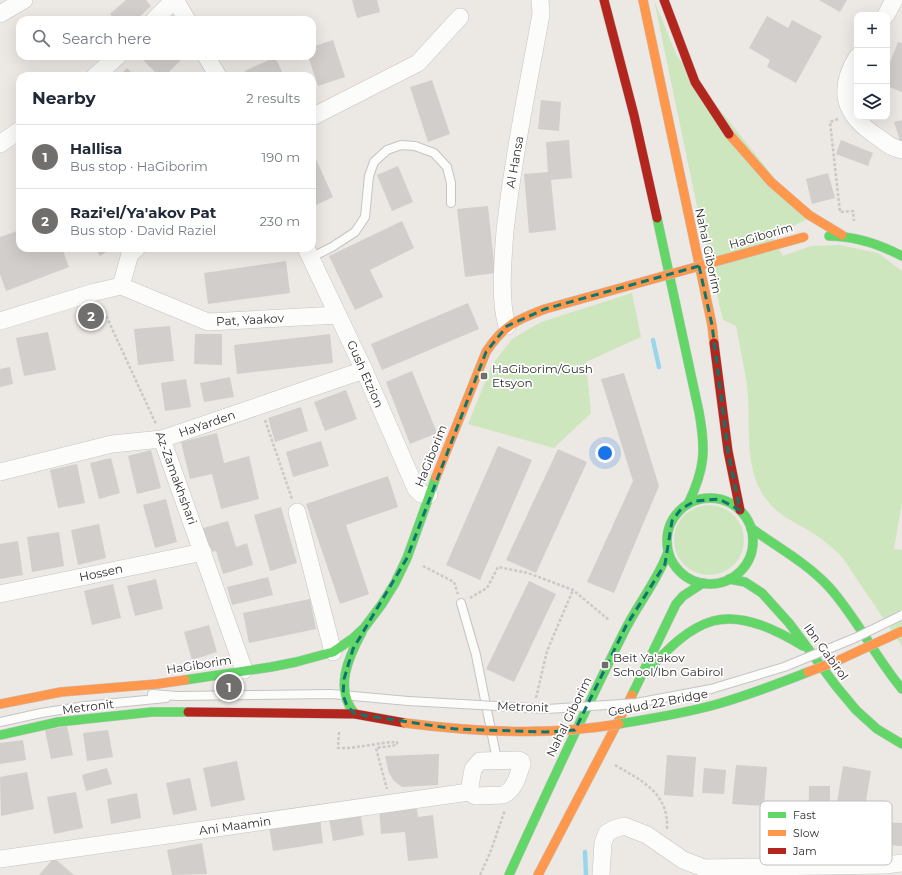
<!DOCTYPE html>
<html lang="en">
<head>
<meta charset="utf-8">
<style>
	:root { --surface:#fff; --page:#f2f2f3; --text:#1f2937; --muted:#747a83; --line:#e0e1e3; --accent:#706f6e }
	body { margin:0; font-family:Montserrat,sans-serif; background:var(--page); color:var(--text) }
	.controls { position:absolute; right:12px; top:12px; display:grid; overflow:hidden; border-radius:8px; box-shadow:0 4px 16px #0002 }
	.controls button { width:36px; height:36px; display:grid; place-items:center; padding:0; border:0; border-bottom:1px solid var(--line); background:var(--surface); color:var(--text); font:20px sans-serif }
	.you { position:absolute; left:605px; top:453px; width:14px; height:14px; margin:-10px; border:3px solid #fff; border-radius:50%; background:#1a73e8; box-shadow:0 0 0 6px #1a73e833 }
	.badge { display:grid; place-items:center; width:26px; height:26px; border-radius:50%; background:var(--accent); color:#fff; font-size:13px; font-weight:700 }
	.pin { position:absolute; translate:-50% -50%; border:2px solid #fff; box-shadow:0 1px 4px #0006 }
	.list { margin:0; padding:0; list-style:none }
	h2 { display:flex; justify-content:space-between; align-items:center; height:52px; margin:0; padding:0 16px; font-size:17px }
	h2 small { font-size:13px; font-weight:400; color:var(--muted) }
	.list li { display:grid; grid-template-columns:26px 1fr auto; gap:12px; align-items:center; box-sizing:border-box; height:64px; padding:0 16px; border-top:1px solid var(--line) }
	.list b { display:block; font-size:15px; white-space:nowrap }
	.list p { margin:0; font-size:13px; white-space:nowrap; color:var(--muted) }
	.list em { font-size:13px; font-style:normal; color:var(--muted) }
	.icon { flex:none; width:22px; height:22px; fill:none; stroke:currentColor; stroke-width:2; stroke-linecap:round; stroke-linejoin:round }
	.map { position:relative; flex:none; width:902px; height:875px; overflow:hidden }
	.search { position:absolute; background:var(--surface); box-shadow:0 4px 16px #0002; left:16px; top:16px; width:300px; height:44px; display:flex; align-items:center; gap:10px; box-sizing:border-box; padding:0 14px; border-radius:12px; color:var(--muted); font-size:15px }
	.panel { position:absolute; background:var(--surface); box-shadow:0 4px 16px #0002; left:16px; top:72px; width:300px; height:180px; border-radius:12px }
	.map>svg:first-child { display:block }
</style>
</head>
<body>
<div class="map">
<svg width="902" height="875" viewBox="0 0 902 875">
	<rect width="100%" height="100%" fill="#ece8e4"/>
	<g fill="#cee6be">
		<path d="M654,0L677,56L807,219L772,237L783,256L811,246L839,245L878,253L902,271V502L894,549L902,550V646L842,557C834,549 826,542 816,535C801,525 784,519 771,505C741,473 752,426 747,386C744,366 740,346 736,326L723,320L704,240Z"/>
		<polygon points="632,293 641,337 586,362 591,413 554,448 468,424 492,365 512,339 541,322"/>
		<circle cx="709" cy="540" r="35"/>
	</g>
	<g fill="none" stroke-linecap="round" stroke-linejoin="round">
		<g stroke="#99d6ec" stroke-width="4.5">
			<polyline points="653,340 659,367"/>
			<polyline points="585,852 586,875"/>
		</g>
	</g>
	<g fill="#d1cecb">
		<polygon points="126,0 146,0 151,6 136,20 115,20 110,14"/>
		<polygon points="352,0 377,0 380,12 357,18"/>
		<polygon points="819,0 847,0 840,12"/>
		<polygon points="767,16 788,28 792,20 822,36 796,83 767,67 770,60 749,48"/>
		<polygon points="333,40 345,77 318,86 308,56 312,56 312,47"/>
		<polygon points="898,42 902,43 902,92 887,86 887,70"/>
		<polygon points="139,56 185,56 165,76 159,76"/>
		<polygon points="275,57 284,76 247,76 245,71"/>
		<polygon points="127,68 135,76 119,76"/>
		<polygon points="432,80 450,134 428,142 410,87"/>
		<polygon points="541,100 561,102 559,131 538,129"/>
		<polygon points="902,120 902,147 894,122"/>
		<polygon points="569,140 572,178 551,180 556,230 529,233 524,174 548,172 546,142"/>
		<polygon points="841,140 873,153 868,166 836,154"/>
		<polygon points="315,157 333,197 312,207 312,159"/>
		<polygon points="398,166 413,202 392,211 377,175"/>
		<polygon points="828,173 835,198 812,204 806,179"/>
		<polygon points="488,206 495,273 465,277 457,209"/>
		<polygon points="402,221 414,248 370,270 383,297 355,310 329,256"/>
		<polygon points="20,230 20,248 62,248 69,267 6,291 0,274 0,237"/>
		<polygon points="95,248 113,248 100,256"/>
		<polygon points="286,261 290,293 208,304 204,273"/>
		<polygon points="468,303 479,329 382,370 371,344"/>
		<polygon points="170,326 174,361 138,365 134,329"/>
		<polygon points="48,332 56,370 24,376 16,338"/>
		<polygon points="195,334 222,334 222,365 194,364"/>
		<polygon points="330,334 333,363 237,374 234,345"/>
		<polygon points="10,367 13,384 0,387 0,369"/>
		<polygon points="412,371 437,433 410,444 386,382"/>
		<polygon points="624,373 659,486 614,593 587,582 633,481 601,379"/>
		<polygon points="230,377 234,397 204,402 200,383"/>
		<polygon points="186,379 191,407 165,411 161,383"/>
		<polygon points="346,390 357,419 325,431 314,402"/>
		<polygon points="301,407 308,431 275,442 268,418"/>
		<polygon points="217,433 224,463 249,456 259,499 221,509 212,474 190,479 181,442"/>
		<polygon points="321,441 329,466 293,477 286,452"/>
		<polygon points="498,446 532,460 480,580 446,565"/>
		<polygon points="558,449 587,462 536,573 506,560"/>
		<polygon points="151,450 161,488 137,494 128,456"/>
		<polygon points="111,458 120,493 99,499 90,463"/>
		<polygon points="77,464 85,503 58,508 50,470"/>
		<polygon points="388,476 398,507 346,525 369,594 340,604 306,504"/>
		<polygon points="166,499 177,542 155,548 143,505"/>
		<polygon points="281,507 297,563 270,571 254,515"/>
		<polygon points="228,521 236,547 247,543 253,565 223,574 216,551 207,553 200,529"/>
		<polygon points="99,524 106,558 78,565 71,530"/>
		<polygon points="59,532 64,566 32,572 27,537"/>
		<polygon points="18,541 23,575 0,579 0,544"/>
		<polygon points="268,577 273,595 232,605 227,587"/>
		<polygon points="156,579 163,609 135,616 127,586"/>
		<polygon points="529,581 556,594 514,682 486,669"/>
		<polygon points="113,584 121,618 92,625 84,591"/>
		<polygon points="310,599 316,629 249,643 243,613"/>
		<polygon points="209,625 217,652 192,660 184,632"/>
		<polygon points="67,726 73,755 51,759 45,730"/>
		<polygon points="108,730 113,757 87,761 83,733"/>
		<polygon points="23,740 26,760 0,764 0,743"/>
		<polygon points="439,754 438,785 402,787 394,781 389,773 385,756"/>
		<polygon points="667,755 696,757 693,797 664,795"/>
		<polygon points="237,761 245,800 211,807 203,768"/>
		<polygon points="736,765 767,767 764,806 732,804"/>
		<polygon points="843,766 871,771 864,813 836,808"/>
		<polygon points="107,768 112,784 86,791 82,775"/>
		<polygon points="704,768 726,770 724,794 702,793"/>
		<polygon points="27,772 34,809 1,816 0,777"/>
		<polygon points="190,778 197,810 173,815 166,783"/>
		<polygon points="809,786 830,786 830,844 808,844"/>
		<polygon points="76,792 83,828 54,834 47,797"/>
		<polygon points="137,793 141,818 111,824 107,799"/>
		<polygon points="416,804 418,817 433,815 438,858 408,861 405,832 381,834 379,808"/>
		<polygon points="360,813 364,835 333,841 329,818"/>
		<polygon points="320,818 323,843 273,851 269,826"/>
		<polygon points="857,821 902,823 902,846 856,843"/>
		<polygon points="202,843 207,874 172,875 167,850"/>
		<polygon points="54,858 74,875 39,875"/>
	</g>
	<g fill="none" stroke-linecap="round" stroke-linejoin="round">
		<defs>
			<g id="lane">
				<polyline points="310,258 332,247 355,232 365,217 369,176 374,162 387,150 401,145 415,146 434,153 447,167 451,183 451,203"/>
				<polyline points="461,603 476,655 497,760"/>
				<polyline points="152,694 177,696 331,694 408,701"/>
				<polyline points="0,722 41,713 85,706 166,698"/>
			</g>
			<g id="street">
				<polyline points="175,0 187,20"/>
				<polyline points="0,14 24,0"/>
				<polyline points="886,15 894,0"/>
				<polyline points="154,20 174,0"/>
				<polyline points="206,56 218,76"/>
				<path d="M857,57C836,92 845,116 878,137C886,143 892,148 902,150"/>
				<polyline points="95,76 118,56"/>
				<polyline points="312,117 418,63 460,17"/>
				<polyline points="0,144 20,130"/>
				<polyline points="306,248 364,370 416,489 421,494 429,495"/>
				<polyline points="121,286 208,322 338,315"/>
				<polyline points="121,286 130,254 137,248"/>
				<polyline points="0,321 95,292 121,286"/>
				<path d="M507,326C499,299 503,259 505,231C513,158 528,86 541,14L540,0"/>
				<polyline points="162,439 244,670"/>
				<polyline points="0,472 112,444 162,439 364,370"/>
				<polyline points="297,512 333,652"/>
				<polyline points="0,594 203,552"/>
				<path d="M519,760L521,761L522,764C518,775 515,790 503,795L475,796L469,792L473,769L480,761Z"/>
				<polyline points="0,859 469,792"/>
				<polyline points="601,875 603,843 607,833 614,829 624,826 647,835 683,860 704,868 886,865 902,863"/>
			</g>
			<g id="fast">
				<path d="M657,218L699,412C706,450 705,469 688,504"/>
				<path d="M829,236C855,236 879,244 902,256"/>
				<circle cx="710" cy="541" r="43"/>
				<path d="M751,528C777,547 807,563 829,587C857,618 875,657 902,689"/>
				<polyline points="729,579 745,582 762,593 789,623 836,686 856,710 877,729 902,744"/>
				<path d="M650,668C668,649 688,628 713,621C744,613 778,631 803,646"/>
				<polyline points="185,680 271,667 296,662 333,652 352,639 364,628 382,604 395,583 407,558 436,477"/>
				<polyline points="632,695 676,604 683,596 703,583"/>
				<path d="M355,714C334,689 348,658 362,632"/>
				<polyline points="0,735 58,722 152,712 188,712"/>
				<path d="M509,875C546,794 583,714 623,634C636,606 657,582 668,552"/>
			</g>
			<g id="slow">
				<polyline points="643,0 712,325 714,343"/>
				<polyline points="729,134 771,182 809,215 842,235"/>
				<path d="M436,477L486,352C504,325 516,320 545,309"/>
				<polyline points="0,704 61,692 157,684 185,680"/>
				<polyline points="538,875 632,695"/>
			</g>
			<g id="jam">
				<polyline points="604,0 634,115 657,218"/>
				<polyline points="664,0 695,82 729,134"/>
				<polyline points="714,343 728,451 740,510"/>
				<polyline points="188,712 355,714 405,723"/>
			</g>
		</defs>
		<use href="#lane" stroke="#c5c4c5" stroke-width="10"/>
		<use href="#street" stroke="#c5c4c5" stroke-width="18"/>
		<use href="#fast" stroke="#c5c4c5" stroke-width="10"/>
		<use href="#slow" stroke="#c5c4c5" stroke-width="10"/>
		<use href="#jam" stroke="#c5c4c5" stroke-width="10"/>
		<g stroke="#c9c9c8" stroke-width="2.5" stroke-dasharray="3 2" stroke-linecap="butt">
			<polyline points="838,119 830,122 840,212 853,211 854,221"/>
			<polyline points="102,307 156,424"/>
			<polyline points="265,420 292,499"/>
			<polyline points="423,566 454,582 458,594"/>
			<polyline points="470,598 487,588 498,567 528,573 573,590 609,620"/>
			<polyline points="536,698 547,651 573,590"/>
			<path d="M339,732L338,748C358,749 377,742 397,742V745L376,748L387,789"/>
			<path d="M615,765C642,781 669,793 667,829"/>
			<polyline points="480,875 490,853 505,810"/>
		</g>
		<use href="#lane" stroke="#fcfcfb" stroke-width="8"/>
		<use href="#street" stroke="#fcfcfb" stroke-width="17"/>
		<use href="#fast" stroke="#63d668" stroke-width="9"/>
		<use href="#slow" stroke="#ff974d" stroke-width="9"/>
		<use href="#jam" stroke="#b3261e" stroke-width="9"/>
		<defs>
			<polyline id="lane-bridge" points="408,701 548,709 636,703 711,689 784,667 855,638 902,615"/>
			<path id="fast-bridge" d="M619,724C653,718 688,713 721,703C751,694 780,683 808,672"/>
			<g id="slow-bridge">
				<polyline points="545,309 804,237"/>
				<polyline points="808,672 837,661 902,631"/>
				<path d="M405,723C476,732 548,736 619,724"/>
			</g>
		</defs>
		<use href="#lane-bridge" stroke="#c5c4c5" stroke-width="10" stroke-linecap="butt"/>
		<use href="#fast-bridge" stroke="#c5c4c5" stroke-width="10" stroke-linecap="butt"/>
		<use href="#slow-bridge" stroke="#c5c4c5" stroke-width="10" stroke-linecap="butt"/>
		<use href="#lane-bridge" stroke="#fcfcfb" stroke-width="8"/>
		<use href="#fast-bridge" stroke="#63d668" stroke-width="9"/>
		<use href="#slow-bridge" stroke="#ff974d" stroke-width="9"/>
	</g>
	<path fill="none" stroke="#0f766e" stroke-width="3" stroke-dasharray="8 5" stroke-linejoin="round" d="M699,266L712,325L728,451L740,510L719,499L695,501L681,509L672,521L665,564L626,626L575,730L546,732L455,729L355,714L347,706L343,695L344,679L353,649L407,558L486,352L507,326L545,309Z"/>
	<g fill="#706f6e" stroke="#fff" stroke-width="1.5">
		<rect x="480" y="372" width="8" height="8" rx="2"/>
		<rect x="601" y="661" width="8" height="8" rx="2"/>
	</g>
	<g text-anchor="middle" stroke-width="3.5" stroke-linejoin="round" paint-order="stroke">
		<g font-size="12" fill="#2e2e2e" stroke="#fff">
			<text transform="translate(515 162) rotate(-80)" y="4">Al Hansa</text>
			<text transform="translate(761 236) rotate(-16)" y="4">HaGiborim</text>
			<text transform="translate(708 251) rotate(78)" y="4">Nahal Giborim</text>
			<text transform="translate(250 320) rotate(-3)" y="4">Pat, Yaakov</text>
			<text transform="translate(365 374) rotate(66)" y="4">Gush Etzion</text>
			<text transform="translate(207 424) rotate(-19)" y="4">HaYarden</text>
			<text transform="translate(431 456) rotate(-68)" y="4">HaGiborim</text>
			<text transform="translate(176 478) rotate(70)" y="4">Az-Zamakhshari</text>
			<text transform="translate(101 573) rotate(-12)" y="4">Hossen</text>
			<text transform="translate(826 652) rotate(54)" y="4">Ibn Gabirol</text>
			<text transform="translate(199 665) rotate(-9)" y="4">HaGiborim</text>
			<text transform="translate(658 703) rotate(-11)" y="4">Gedud 22 Bridge</text>
			<text transform="translate(88 707) rotate(-7)" y="4">Metronit</text>
			<text transform="translate(523 707) rotate(2)" y="4">Metronit</text>
			<text transform="translate(569 717) rotate(-64)" y="4">Nahal Giborim</text>
			<text transform="translate(235 826) rotate(-8)" y="4">Ani Maamin</text>
		</g>
		<g font-size="12" fill="#2e2e2e" stroke="#fff" text-anchor="start">
			<text x="492" y="373">HaGiborim/Gush<tspan x="492" dy="14">Etsyon</tspan></text>
			<text x="613" y="662">Beit Ya'akov<tspan x="613" dy="14">School/Ibn Gabirol</tspan></text>
		</g>
	</g>
	<rect x="760" y="801" width="132" height="64" rx="6" fill="#fff" stroke="#c0c0c0" stroke-width="1"/>
	<rect x="768" y="812" width="18" height="6" fill="#63d668"/>
	<rect x="768" y="830" width="18" height="6" fill="#ff974d"/>
	<rect x="768" y="848" width="18" height="6" fill="#b3261e"/>
	<g font-size="11" fill="#2e2e2e">
		<text x="793" y="819">Fast</text>
		<text x="793" y="837">Slow</text>
		<text x="793" y="855">Jam</text>
	</g>
</svg>
<div class="controls">
<button>+</button>
<button>−</button>
<button><svg class="icon" aria-label="layers" viewBox="0 0 24 24"><path d="M12 4l9 5-9 5-9-5zM3 14l9 5 9-5"/></svg></button>
</div>
<div class="you"></div>
<div class="pin badge" style="left:229px;top:687px">1</div>
<div class="pin badge" style="left:91px;top:316px">2</div>
<div class="search"><svg class="icon" aria-label="search" viewBox="0 0 24 24"><circle cx="10" cy="10" r="6"/><path d="M15 15l6 6"/></svg>Search here</div>
<section class="panel">
<h2>Nearby<small>2 results</small></h2>
<ul class="list">
<li><span class="badge">1</span><div><b>Hallisa</b><p>Bus stop · HaGiborim</p></div><em>190 m</em></li>
<li><span class="badge">2</span><div><b>Razi'el/Ya'akov Pat</b><p>Bus stop · David Raziel</p></div><em>230 m</em></li>
</ul>
</section>
</div>
</body>
</html>
